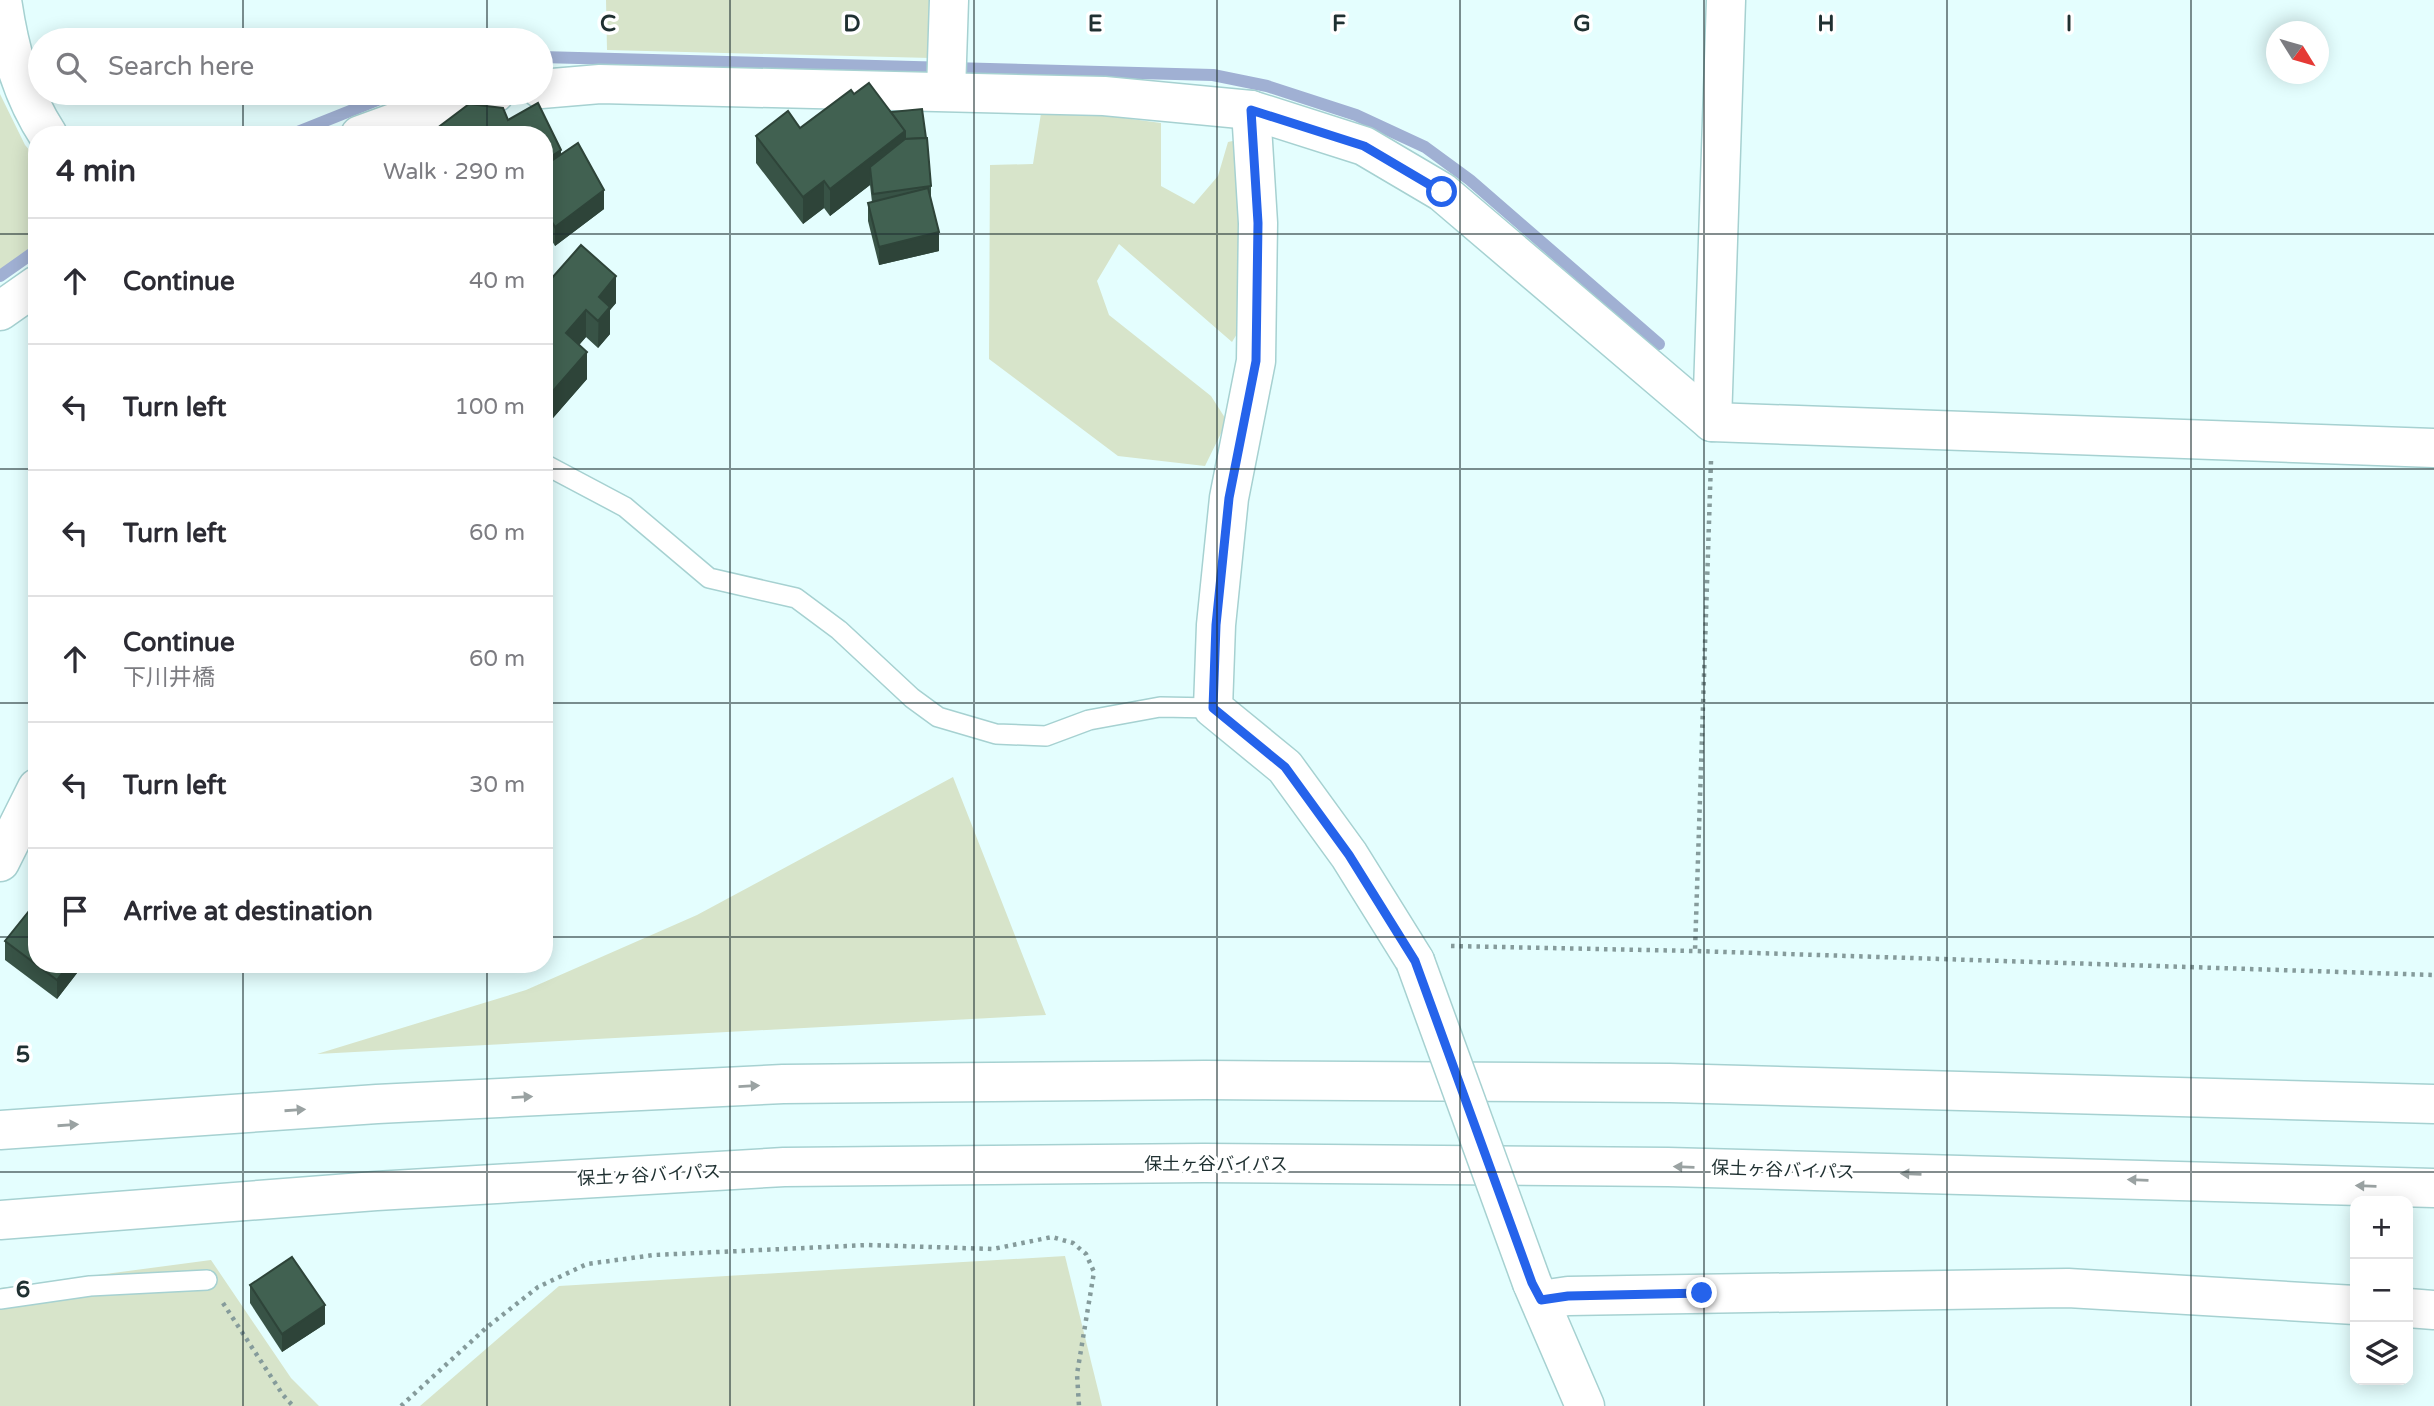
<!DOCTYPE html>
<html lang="en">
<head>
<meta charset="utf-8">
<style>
	:root { --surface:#fff; --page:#f2f2f3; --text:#2b2b33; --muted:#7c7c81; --line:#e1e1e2 }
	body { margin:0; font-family:"Varela Round","Noto Sans JP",sans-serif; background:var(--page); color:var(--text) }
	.controls { position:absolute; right:21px; bottom:21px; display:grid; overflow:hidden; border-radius:14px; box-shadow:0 4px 18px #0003 }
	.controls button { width:63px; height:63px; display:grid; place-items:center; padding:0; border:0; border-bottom:2px solid var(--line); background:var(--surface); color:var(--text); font:35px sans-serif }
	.compass { position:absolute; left:2266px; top:21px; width:63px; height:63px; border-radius:50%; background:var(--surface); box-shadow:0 4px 18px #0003; rotate:127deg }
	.stop { position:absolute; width:21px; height:21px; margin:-16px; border:5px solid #2563eb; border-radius:50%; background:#fff }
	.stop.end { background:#2563eb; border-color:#fff; box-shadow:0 2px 7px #0008 }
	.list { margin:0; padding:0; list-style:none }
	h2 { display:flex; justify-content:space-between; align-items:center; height:91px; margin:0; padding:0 28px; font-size:30px }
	h2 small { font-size:23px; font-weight:400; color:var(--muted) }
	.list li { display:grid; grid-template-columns:46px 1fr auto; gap:21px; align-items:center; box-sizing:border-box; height:126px; padding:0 28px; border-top:2px solid var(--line) }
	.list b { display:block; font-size:26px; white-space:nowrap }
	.list p { margin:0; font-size:23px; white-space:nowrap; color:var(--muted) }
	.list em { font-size:23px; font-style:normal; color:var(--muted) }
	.icon { flex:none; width:38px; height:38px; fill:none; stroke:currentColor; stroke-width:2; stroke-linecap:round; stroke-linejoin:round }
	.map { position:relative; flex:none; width:2434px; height:1406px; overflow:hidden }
	.search { position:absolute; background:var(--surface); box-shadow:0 4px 18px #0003; left:28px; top:28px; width:525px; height:77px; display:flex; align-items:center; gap:18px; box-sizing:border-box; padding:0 24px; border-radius:38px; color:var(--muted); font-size:26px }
	.panel { position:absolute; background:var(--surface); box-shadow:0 4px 18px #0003; left:28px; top:126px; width:525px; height:847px; border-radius:28px }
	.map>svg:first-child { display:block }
</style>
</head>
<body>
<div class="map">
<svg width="2434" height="1406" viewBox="0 0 2434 1406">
	<rect width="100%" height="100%" fill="#e4fefe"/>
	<g fill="#d7e4ca">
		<polygon points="606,0 934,0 931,58 607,50"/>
		<polygon points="0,94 25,145 37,159 37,250 0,276"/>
		<polygon points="1042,107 1161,123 1161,186 1194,204 1218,176 1228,142 1242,139 1259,298 1232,342 1119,244 1097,281 1109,315 1211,396 1227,421 1205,466 1118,456 989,359 990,165 1033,164"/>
		<polygon points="953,777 1046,1015 317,1054 526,990 697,915"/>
		<polygon points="1065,1256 1102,1406 420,1406 559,1286"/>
		<polygon points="211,1260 291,1378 319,1406 0,1406 0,1288"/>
	</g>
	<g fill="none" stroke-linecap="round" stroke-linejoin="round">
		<g stroke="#a0b0d3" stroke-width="12">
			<polyline points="541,57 1213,75 1267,86 1356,115 1425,147 1470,180 1659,344"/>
			<polyline points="290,135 395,93"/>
			<polyline points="0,276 37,250"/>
		</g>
		<defs>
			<g id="lane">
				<polyline points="544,464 625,507 709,578 796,598 839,630 912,698 938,717 996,734 1046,736 1089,720 1160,707 1213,708"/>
				<polyline points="0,1299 90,1286 207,1280"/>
			</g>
			<g id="street">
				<path d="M2,0C9,48 21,94 48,135"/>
				<polyline points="541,89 600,84 1104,96 1251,110 1364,146 1442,192 1712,422 2434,448"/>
				<polyline points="946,91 949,0"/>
				<polyline points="1251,110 1258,223 1256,361 1229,498 1216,625 1213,708 1285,767 1349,855 1415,961"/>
				<polyline points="360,135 470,95 495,93"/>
				<polyline points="0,311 37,285"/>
				<polyline points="1712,422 1726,0"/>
				<polyline points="0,862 37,788"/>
				<polyline points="1532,1283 1585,1406"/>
				<polyline points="1541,1300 1568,1296 2068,1288 2355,1305"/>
				<polyline points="2408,1308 2434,1310"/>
			</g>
			<g id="highway">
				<polyline points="0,1130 377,1104 783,1084 1205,1080 1670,1083 2434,1104"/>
				<polyline points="0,1220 376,1191 784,1167 1204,1163 1668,1167 2434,1188"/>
			</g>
		</defs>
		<use href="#lane" stroke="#a6d1d1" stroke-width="22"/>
		<use href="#street" stroke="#a6d1d1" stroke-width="41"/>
		<use href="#highway" stroke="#a6d1d1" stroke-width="41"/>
		<g stroke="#859b9b" stroke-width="4.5" stroke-dasharray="3.5 5" stroke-linecap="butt">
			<polyline points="1711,461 1695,951 2434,975"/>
			<polyline points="1451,946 1695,951"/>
			<polyline points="223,1303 283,1395 293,1406"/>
			<polyline points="401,1406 486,1328 538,1287 587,1264 654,1255 868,1245 993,1249 1052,1237 1073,1243 1086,1254 1094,1272 1077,1374 1079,1406"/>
		</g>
		<use href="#lane" stroke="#fff" stroke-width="19"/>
		<use href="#street" stroke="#fff" stroke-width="38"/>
		<use href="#highway" stroke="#fff" stroke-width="38"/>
		<defs>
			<polyline id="street-bridge" points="1415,961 1532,1283"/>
		</defs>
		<use href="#street-bridge" stroke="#a6d1d1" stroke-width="41" stroke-linecap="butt"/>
		<use href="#street-bridge" stroke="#fff" stroke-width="38"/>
	</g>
	<g fill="#385346">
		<polygon points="538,103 561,150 561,154 578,143 604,190 604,209 555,246 544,227 544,135 428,135 469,104 503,108 508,120"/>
		<polygon points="756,136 931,186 931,202 939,251 879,265 868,221 868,203 872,202 870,185 830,216 824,208 803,224 756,163"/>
		<polygon points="544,287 616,303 610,310 610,334 598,348 586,337 579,345 587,379 553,418 544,410"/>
		<polygon points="5,941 37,964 84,964 57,999 5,960"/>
		<polygon points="250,1285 325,1324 282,1352 250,1303"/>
	</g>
	<g fill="#2e4439">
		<polygon points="905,131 905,158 870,167 870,185 830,216 830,189"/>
		<polygon points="561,150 561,169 544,179 544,161"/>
		<polygon points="824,181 824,208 803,224 803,197"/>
		<polygon points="604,190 604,209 555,246 555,227"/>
		<polygon points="939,232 939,251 879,265 879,247"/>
		<polygon points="616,276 616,303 610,310 610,334 598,348 599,297"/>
		<polygon points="586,310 586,337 566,360 566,333"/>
		<polygon points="587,352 587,379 553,418 553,391"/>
		<polygon points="69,964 84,964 57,999 57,980"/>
		<polygon points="325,1305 325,1324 282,1352 282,1334"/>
	</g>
	<g fill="#416151" stroke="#2e4439" stroke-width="2">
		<polygon points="869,83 905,131 830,189 824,181 803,197 756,136 788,111 800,128 851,90 854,94"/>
		<polygon points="538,103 561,150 544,161 544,135 428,135 469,104 503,108 508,120"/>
		<polygon points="922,109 926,138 905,139 905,131 891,112"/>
		<polygon points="927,138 931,186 873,194 870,167 905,139"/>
		<polygon points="578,143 604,190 555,227 544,209 544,166"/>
		<polygon points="928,188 939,232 879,247 868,203"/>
		<polygon points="581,245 616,276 599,297 610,307 598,321 586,310 566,333 587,352 553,391 544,383 544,287"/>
		<polygon points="37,901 37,964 69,964 57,980 5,941"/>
		<polygon points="292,1257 325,1305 282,1334 250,1285"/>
	</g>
	<defs><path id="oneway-solid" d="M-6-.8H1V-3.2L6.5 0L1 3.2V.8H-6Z" transform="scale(1.75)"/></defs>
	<g fill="#9aa2a2">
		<use href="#oneway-solid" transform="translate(749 1086) rotate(-3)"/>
		<use href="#oneway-solid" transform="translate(522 1097) rotate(-3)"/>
		<use href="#oneway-solid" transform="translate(295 1110) rotate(-4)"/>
		<use href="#oneway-solid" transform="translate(68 1125) rotate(-4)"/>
		<use href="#oneway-solid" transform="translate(1684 1167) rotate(-178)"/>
		<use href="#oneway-solid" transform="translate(1911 1174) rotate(-178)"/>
		<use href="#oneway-solid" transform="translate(2138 1180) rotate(-178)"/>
		<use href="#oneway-solid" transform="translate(2366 1186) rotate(-178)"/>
	</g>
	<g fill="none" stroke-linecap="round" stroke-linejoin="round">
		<polyline stroke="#2563eb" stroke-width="9" points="1442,192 1364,146 1251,110 1258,223 1256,361 1229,498 1216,625 1213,708 1285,767 1349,855 1415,961 1532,1283 1541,1300 1568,1296 1702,1293"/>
	</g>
	<path fill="none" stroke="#1f3031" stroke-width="2" stroke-opacity="0.55" d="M243,0V40M487,0V40M730,0V1406M974,0V1406M1217,0V1406M1460,0V1406M1704,0V1406M1947,0V1406M2191,0V1406M243,93V135M487,93V135M0,234H37M544,234H2434M0,469H37M544,469H2434M0,703H37M544,703H2434M0,937H37M544,937H2434M243,964V1406M487,964V1406M0,1172H2434"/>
	<g text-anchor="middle" stroke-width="7" stroke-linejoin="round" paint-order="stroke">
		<g font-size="18" fill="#1f3031" stroke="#fff">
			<text x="1216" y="1170">保土ヶ谷バイパス</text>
			<text transform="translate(1783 1170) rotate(2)" y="6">保土ヶ谷バイパス</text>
			<text transform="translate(649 1175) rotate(-3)" y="6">保土ヶ谷バイパス</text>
		</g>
	</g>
	<g font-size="23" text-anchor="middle" font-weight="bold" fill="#1f3031" stroke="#fff" stroke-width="7" stroke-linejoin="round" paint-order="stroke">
		<text x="608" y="31">C</text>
		<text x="852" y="31">D</text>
		<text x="1095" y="31">E</text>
		<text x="1339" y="31">F</text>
		<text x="1582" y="31">G</text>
		<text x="1826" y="31">H</text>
		<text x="2069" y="31">I</text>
		<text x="23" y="1062">5</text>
		<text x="23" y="1297">6</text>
	</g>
</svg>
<div class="controls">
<button>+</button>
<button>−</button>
<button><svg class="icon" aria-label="layers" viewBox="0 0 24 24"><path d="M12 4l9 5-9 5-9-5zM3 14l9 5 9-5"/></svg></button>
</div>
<svg class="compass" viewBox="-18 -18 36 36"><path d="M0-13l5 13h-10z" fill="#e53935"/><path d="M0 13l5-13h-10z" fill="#7c7c81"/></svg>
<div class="stop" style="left:1442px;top:192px"></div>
<div class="stop end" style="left:1702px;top:1293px"></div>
<div class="search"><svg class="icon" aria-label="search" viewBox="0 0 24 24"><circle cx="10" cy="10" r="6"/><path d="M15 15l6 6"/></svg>Search here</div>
<section class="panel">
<h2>4 min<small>Walk · 290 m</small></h2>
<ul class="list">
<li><svg class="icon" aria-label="ahead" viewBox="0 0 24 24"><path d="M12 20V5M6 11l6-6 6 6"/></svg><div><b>Continue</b></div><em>40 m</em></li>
<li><svg class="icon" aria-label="left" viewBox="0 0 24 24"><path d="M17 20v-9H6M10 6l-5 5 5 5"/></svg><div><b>Turn left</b></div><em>100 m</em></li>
<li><svg class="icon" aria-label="left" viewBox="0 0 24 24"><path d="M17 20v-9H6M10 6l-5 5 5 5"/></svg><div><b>Turn left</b></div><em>60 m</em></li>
<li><svg class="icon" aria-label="ahead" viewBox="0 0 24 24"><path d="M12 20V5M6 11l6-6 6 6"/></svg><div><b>Continue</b><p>下川井橋</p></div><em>60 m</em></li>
<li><svg class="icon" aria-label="left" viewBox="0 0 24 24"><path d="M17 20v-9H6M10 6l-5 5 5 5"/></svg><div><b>Turn left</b></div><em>30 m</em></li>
<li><svg class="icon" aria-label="arrive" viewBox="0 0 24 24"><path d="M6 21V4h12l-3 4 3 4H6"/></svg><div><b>Arrive at destination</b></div></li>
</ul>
</section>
</div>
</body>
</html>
